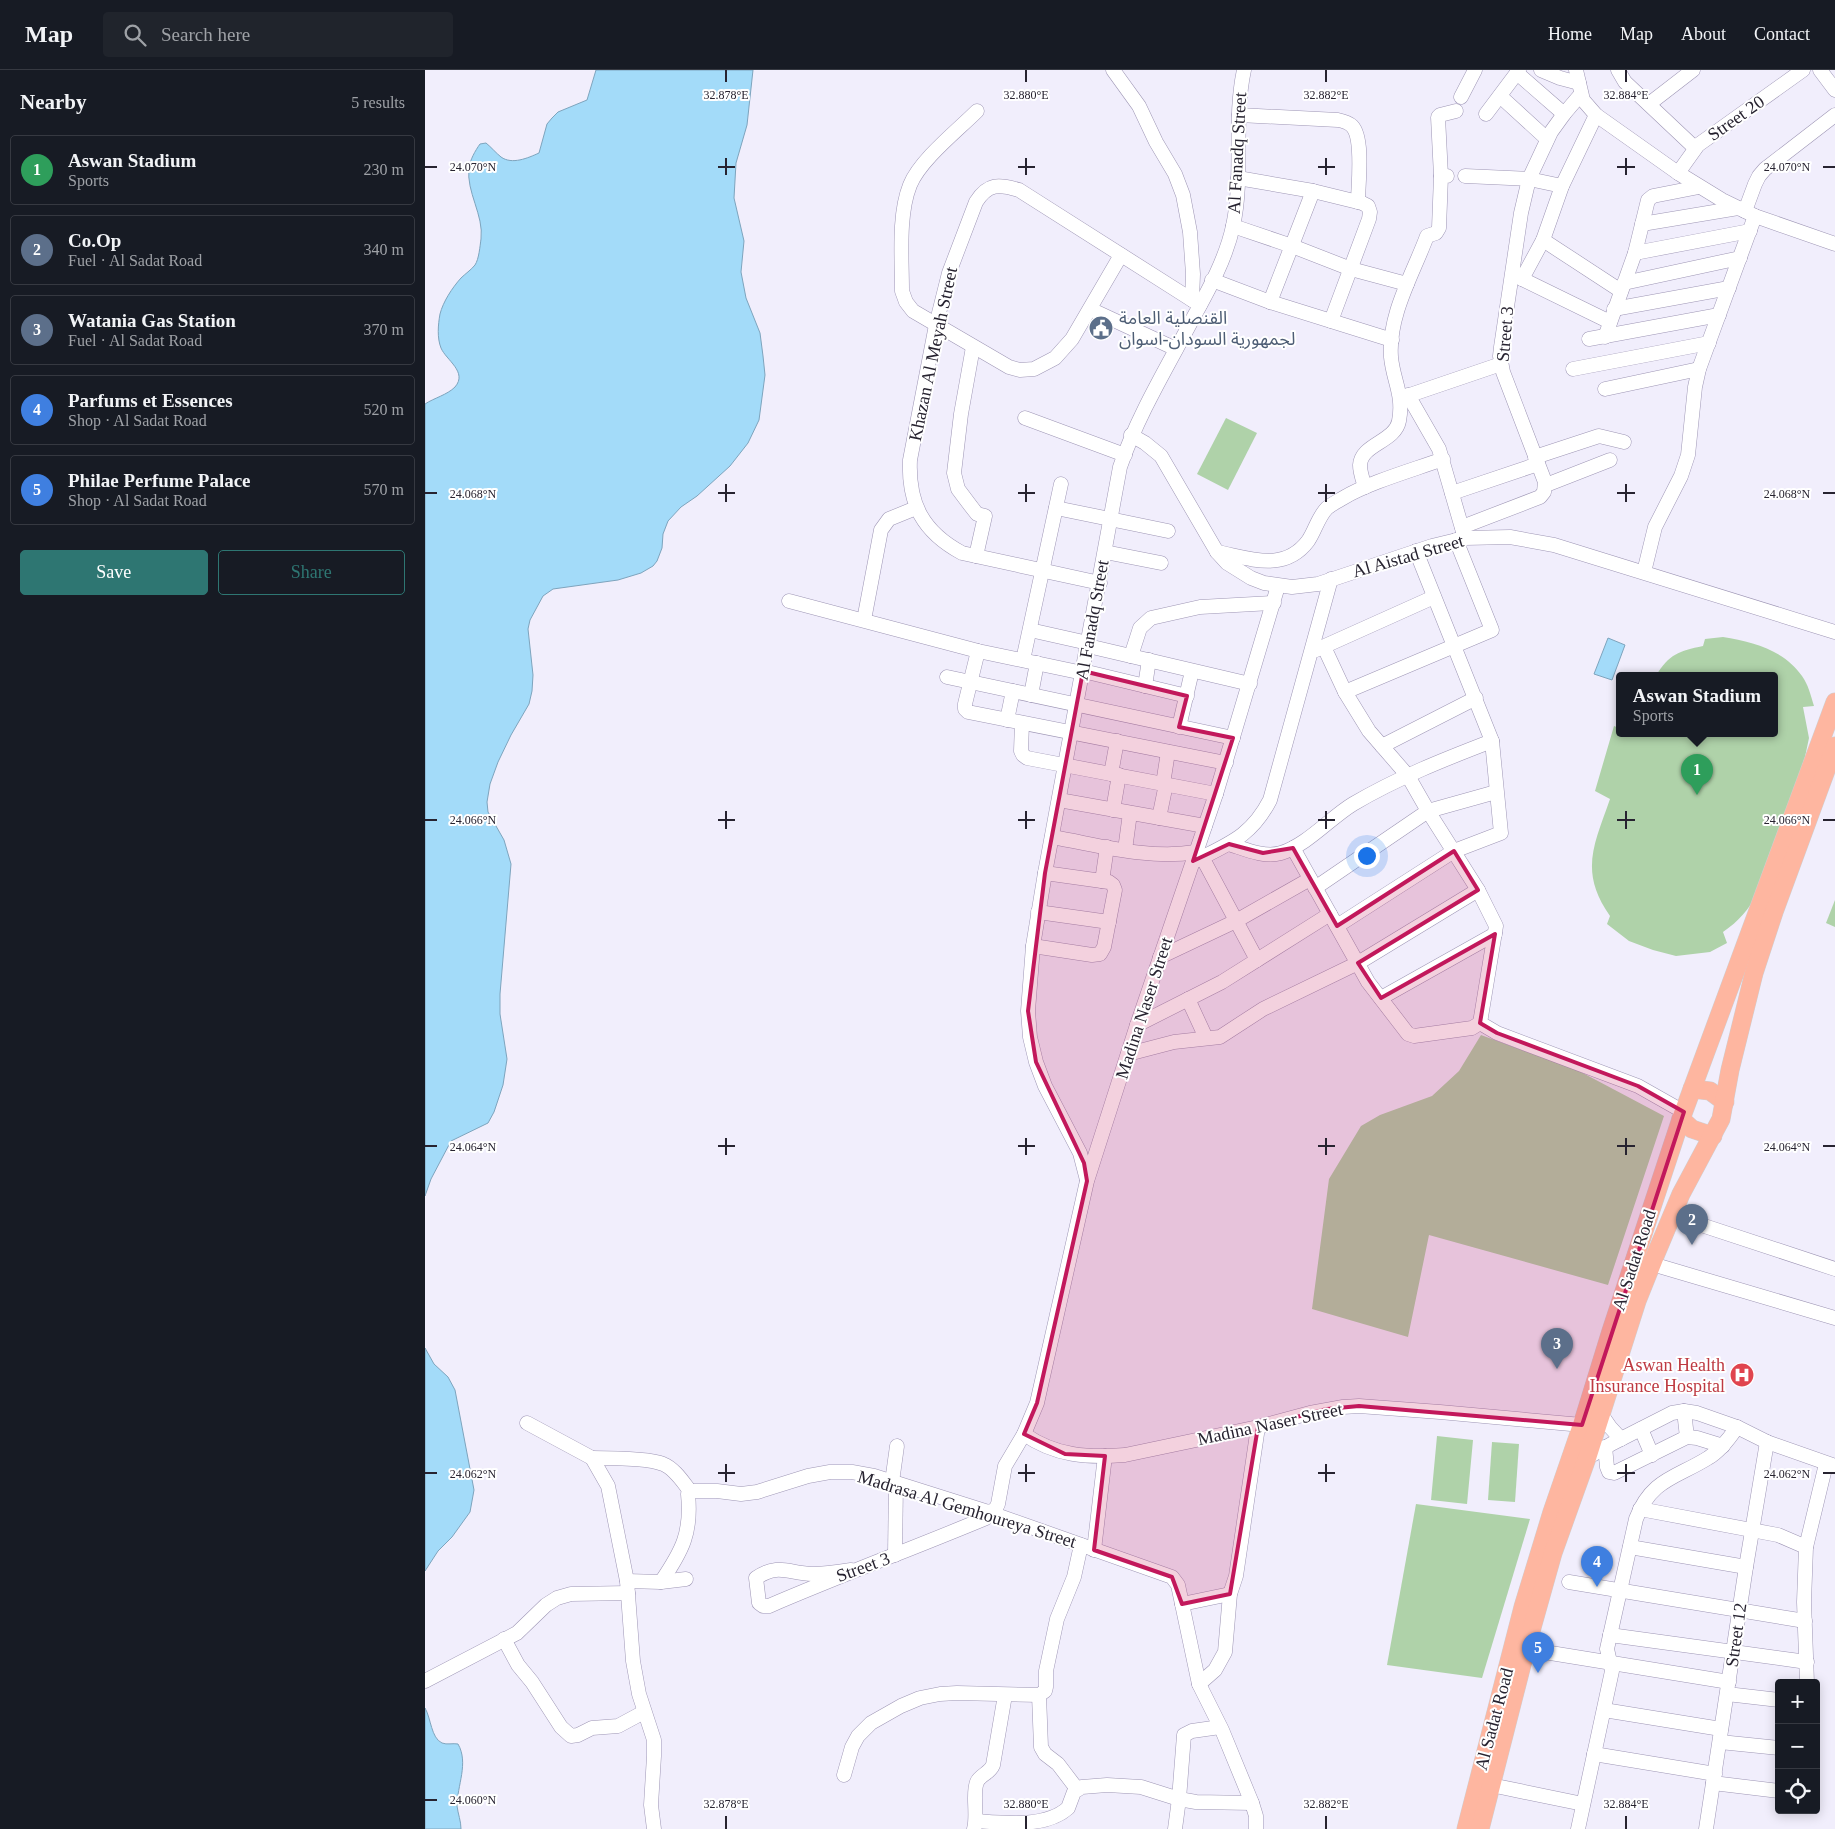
<!DOCTYPE html>
<html lang="en">
<head>
<meta charset="utf-8">
<style>
	:root { --surface:#171b24; --page:#20242c; --text:#f1f3f6; --muted:#9ea1a6; --line:#363941; --accent:#2e7672 }
	body { margin:0; font-family:"Times New Roman","Noto Sans Arabic",serif; background:var(--page); color:var(--text) }
	.controls { position:absolute; right:15px; bottom:15px; display:grid; overflow:hidden; border-radius:5px; box-shadow:0 2px 12px #0003 }
	.controls button { width:45px; height:45px; display:grid; place-items:center; padding:0; border:0; border-bottom:1px solid var(--line); background:var(--surface); color:var(--text); font:25px sans-serif }
	.you { position:absolute; left:941px; top:785px; width:18px; height:18px; margin:-12px; border:4px solid #fff; border-radius:50%; background:#1a73e8; box-shadow:0 0 0 8px #1a73e833 }
	.badge { display:grid; place-items:center; width:32px; height:32px; border-radius:50%; background:var(--accent); color:#fff; font-size:16px; font-weight:700 }
	.pin { position:absolute; translate:-50% -41px; filter:drop-shadow(0 1px 2px #0008) }
	.pin::after { content:''; position:absolute; top:26px; width:18px; height:15px; background:inherit; clip-path:polygon(0 0,100% 0,50% 100%) }
	.popup { position:absolute; left:1191px; top:602px; width:162px; height:65px; box-sizing:border-box; display:grid; place-content:center; border-radius:5px; background:var(--surface); filter:drop-shadow(0 1px 4px #0005); font-size:16px; white-space:nowrap; color:var(--muted) }
	.popup b { font-size:19px; color:var(--text) }
	.popup::after { content:''; position:absolute; left:50%; top:100%; margin-left:-10px; border:10px solid transparent; border-top-color:var(--surface) }
	.list { margin:0; padding:0; list-style:none }
	h2 { display:flex; justify-content:space-between; align-items:center; height:65px; margin:0; padding:0 20px; font-size:21px }
	h2 small { font-size:16px; font-weight:400; color:var(--muted) }
	.list li { display:grid; grid-template-columns:32px 1fr auto; gap:15px; align-items:center; box-sizing:border-box; height:70px; margin:0 10px 10px; padding:0 10px; border:1px solid var(--line); border-radius:5px }
	.list b { display:block; font-size:19px; white-space:nowrap }
	.list p { margin:0; font-size:16px; white-space:nowrap; color:var(--muted) }
	.list em { font-size:16px; font-style:normal; color:var(--muted) }
	.actions { display:flex; gap:10px; padding:15px 20px }
	.actions a { flex:1; padding:11px 0; border:1px solid var(--accent); border-radius:5px; text-align:center; font-size:18px; color:var(--accent) }
	.actions .main { background:var(--accent); color:#fff }
	.icon { flex:none; width:28px; height:28px; fill:none; stroke:currentColor; stroke-width:2; stroke-linecap:round; stroke-linejoin:round }
	.map { position:relative; flex:none; width:1410px; height:1759px; overflow:hidden }
	header { display:flex; align-items:center; gap:30px; box-sizing:border-box; height:70px; padding:0 25px; background:var(--surface); border-bottom:1px solid var(--line) }
	header strong { font-size:24px }
	nav { display:flex; gap:28px; margin-inline-start:auto; font-size:18px }
	.search { width:350px; height:45px; background:var(--page); display:flex; align-items:center; gap:12px; box-sizing:border-box; padding:0 18px; border-radius:5px; color:var(--muted); font-size:19px }
	main { display:flex }
	aside { flex:1; background:var(--surface) }
	.map>svg:first-child { display:block }
</style>
</head>
<body>
<header>
<strong>Map</strong>
<div class="search"><svg class="icon" aria-label="search" viewBox="0 0 24 24"><circle cx="10" cy="10" r="6"/><path d="M15 15l6 6"/></svg>Search here</div>
<nav><a>Home</a><a>Map</a><a>About</a><a>Contact</a></nav>
</header>
<main>
<aside>
<h2>Nearby<small>5 results</small></h2>
<ul class="list">
<li><span class="badge" style="background:#2e9e5b">1</span><div><b>Aswan Stadium</b><p>Sports</p></div><em>230 m</em></li>
<li><span class="badge" style="background:#5c6f8a">2</span><div><b>Co.Op</b><p>Fuel · Al Sadat Road</p></div><em>340 m</em></li>
<li><span class="badge" style="background:#5c6f8a">3</span><div><b>Watania Gas Station</b><p>Fuel · Al Sadat Road</p></div><em>370 m</em></li>
<li><span class="badge" style="background:#3f7fe0">4</span><div><b>Parfums et Essences</b><p>Shop · Al Sadat Road</p></div><em>520 m</em></li>
<li><span class="badge" style="background:#3f7fe0">5</span><div><b>Philae Perfume Palace</b><p>Shop · Al Sadat Road</p></div><em>570 m</em></li>
</ul>
<div class="actions"><a class="main">Save</a><a>Share</a></div>
</aside>
<div class="map">
<svg width="1410" height="1759" viewBox="0 0 1410 1759">
	<rect width="100%" height="100%" fill="#f1eefc"/>
	<g fill="#afd2a9">
		<polygon points="801,348 832,363 803,420 772,404"/>
		<path d="M1298,567C1328,572 1359,580 1377,606C1383,614 1386,626 1389,636L1378,637L1384,668L1380,687L1333,823C1323,840 1314,851 1298,862L1302,873L1285,882L1251,886L1228,880L1204,871L1182,854L1185,846C1154,802 1169,775 1185,729L1170,721L1189,656L1194,658V664H1350V606H1231C1244,584 1254,581 1278,576L1280,569Z"/>
		<polygon points="1410,830 1410,857 1401,853"/>
		<polygon points="1056,965 1154,1001 1239,1046 1183,1215 1004,1165 983,1267 887,1239 904,1109 936,1056 955,1045 1007,1026 1034,1001"/>
		<polygon points="1012,1366 1048,1370 1042,1434 1006,1430"/>
		<polygon points="1067,1372 1094,1374 1090,1432 1063,1430"/>
		<polygon points="991,1434 1105,1449 1057,1608 962,1595"/>
	</g>
	<g fill="#a3dbf9" stroke="#7ea4bd">
		<path d="M171,0H328L322,55L311,93L309,128L319,171L316,202L321,228L335,263L338,286L340,305L334,350L323,373L305,396L272,426L256,437L243,451L238,464L237,478L232,491L228,496L216,503L193,510L128,519L118,526L105,550L103,559L108,605L107,621L104,634L86,665L73,692L65,714L62,732L63,742L79,770L86,794L75,924V944L82,989L78,1015L69,1042L63,1053L26,1071L6,1109L0,1126V334C9,328 22,325 30,317C43,302 21,290 16,278C12,268 13,255 15,244C18,232 27,218 36,208C40,204 46,200 50,195C54,189 55,176 56,169C59,145 41,122 44,98C45,90 50,81 55,74L61,73C66,77 71,83 76,87C87,95 103,88 114,83L122,54L127,48L133,42L162,30Z"/>
		<polygon points="1183,568 1200,575 1187,610 1169,604"/>
		<polygon points="0,1278 9,1294 23,1307 30,1320 49,1420 45,1442 27,1467 13,1481 0,1501"/>
		<path d="M0,1638C6,1648 6,1668 17,1673C22,1675 28,1673 33,1674C44,1693 32,1716 32,1736C33,1744 36,1751 36,1759H0Z"/>
	</g>
	<g fill="none" stroke-linecap="round" stroke-linejoin="round">
		<defs>
			<g id="minor">
				<polyline points="688,0 714,36 731,72 750,104 758,125 765,162 768,204 767,230"/>
				<polyline points="1116,0 1135,8 1154,13"/>
				<polyline points="1151,0 1158,30 1171,45 1253,103 1297,130 1330,146 1410,174"/>
				<polyline points="1193,0 1200,12 1270,78"/>
				<polyline points="1395,0 1410,20"/>
				<polyline points="1092,3 1139,44"/>
				<polyline points="1075,26 1122,69"/>
				<polyline points="1036,27 1050,0"/>
				<polyline points="1224,34 1268,0"/>
				<path d="M552,41C533,60 495,90 485,115C473,145 477,188 477,221L481,232L488,241L584,297L595,300L609,299L630,288L647,269L696,185"/>
				<polyline points="1061,44 1094,0"/>
				<path d="M814,45L913,50C918,51 923,52 927,56C939,68 933,115 933,132"/>
				<polyline points="1253,103 1273,75 1378,0"/>
				<polyline points="1016,106 1013,47 1015,45 1031,41"/>
				<polyline points="1040,106 1104,109 1137,116"/>
				<polyline points="813,108 888,121 937,133 943,136 945,142 944,149 906,251"/>
				<polyline points="1320,141 1330,114 1334,106 1340,99 1410,45"/>
				<polyline points="1217,154 1313,138"/>
				<polyline points="808,156 867,176 926,199 982,214"/>
				<polyline points="1118,170 1196,221"/>
				<polyline points="1210,183 1325,161"/>
				<polyline points="1092,204 1097,209 1185,252"/>
				<polyline points="1097,209 1118,170 1137,116 1171,45"/>
				<polyline points="787,210 845,232 967,270"/>
				<polyline points="1199,213 1315,188"/>
				<polyline points="845,232 888,121"/>
				<polyline points="665,239 751,279"/>
				<polyline points="1189,239 1304,218"/>
				<polyline points="1180,267 1210,183 1223,130 1228,126 1274,117"/>
				<polyline points="1164,269 1294,245"/>
				<polyline points="548,277 536,344 529,403 533,419 545,435 552,444 560,446 551,486"/>
				<polyline points="1148,299 1284,273"/>
				<polyline points="1180,319 1274,299"/>
				<polyline points="983,325 1014,379 1039,465"/>
				<polyline points="976,328 1076,294"/>
				<polyline points="600,348 700,385"/>
				<polyline points="706,365 720,373 736,386 792,482 802,493 826,508 839,513 867,517 893,514 1007,476 1040,468 1085,467 1129,475 1410,562"/>
				<polyline points="1110,387 1174,366 1199,372"/>
				<polyline points="1121,415 1185,390"/>
				<path d="M940,417C938,410 935,403 935,395C936,374 970,372 974,351C979,325 968,310 966,287C963,245 988,204 1002,166L1011,163L1014,158L1016,106H1022"/>
				<polyline points="1027,423 1113,394"/>
				<polyline points="631,438 743,461"/>
				<polyline points="1037,457 1115,427 1119,422 1120,412 1078,302 1075,286 1076,277 1096,143 1104,109 1126,62 1139,44 1156,24"/>
				<polyline points="680,482 736,493"/>
				<path d="M792,482C824,488 859,503 883,471C890,461 893,447 902,438C907,434 913,431 918,428C945,412 988,400 1018,389"/>
				<polyline points="1219,502 1230,457 1256,406 1263,385 1270,317 1274,299 1330,146"/>
				<path d="M675,513L537,483C498,462 483,434 485,390L511,255L524,203L551,132C563,113 574,114 594,120L775,235"/>
				<polyline points="364,531 553,581 658,603"/>
				<polyline points="439,550 456,460 464,449 491,438"/>
				<polyline points="605,560 663,573"/>
				<polyline points="663,576 825,614"/>
				<polyline points="899,577 920,622 1067,560 1031,470"/>
				<polyline points="891,580 1009,527"/>
				<polyline points="553,581 540,634 540,639 543,642 801,693"/>
				<polyline points="706,586 715,558 726,548 775,537 849,533"/>
				<polyline points="598,590 636,414"/>
				<polyline points="658,601 762,626"/>
				<polyline points="522,607 808,668"/>
				<polyline points="720,616 724,590"/>
				<polyline points="920,622 944,661 957,676 1051,628"/>
				<polyline points="606,625 612,593"/>
				<polyline points="582,650 588,621"/>
				<polyline points="597,653 596,681 598,685 602,688 791,724"/>
				<polyline points="754,657 767,601"/>
				<polyline points="957,676 983,706 1003,741 1053,820 1071,856 1055,953 1072,963 1213,1016 1259,1042"/>
				<polyline points="686,704 692,671"/>
				<polyline points="738,714 743,682"/>
				<polyline points="634,730 780,756"/>
				<polyline points="688,740 694,705"/>
				<polyline points="734,748 741,714"/>
				<path d="M627,767C674,775 724,790 771,782"/>
				<path d="M804,774C820,779 839,788 856,783C882,775 905,748 928,734C972,708 1020,689 1067,671"/>
				<polyline points="868,778 943,912 983,964 989,966 1047,958 1055,953"/>
				<polyline points="700,780 705,743"/>
				<polyline points="777,787 832,890"/>
				<path d="M768,792C803,774 826,767 845,730L906,509"/>
				<polyline points="677,811 682,777"/>
				<polyline points="890,818 1003,741 1071,722"/>
				<polyline points="613,842 684,852"/>
				<polyline points="912,856 1029,781 1076,763 1067,671 991,481"/>
				<polyline points="608,876 667,885 675,884 679,877 690,820 688,815 684,812 620,803"/>
				<polyline points="735,887 811,851 885,809"/>
				<polyline points="956,928 1070,864"/>
				<polyline points="763,929 781,968"/>
				<polyline points="712,955 797,912 905,844"/>
				<polyline points="703,984 749,972 795,967 838,939 933,893 1053,820"/>
				<path d="M662,1110L655,1083L620,1016L611,992L605,967L603,941L608,876L620,803L695,397C713,345 741,299 767,250C783,221 801,189 808,156C819,105 808,51 819,0"/>
				<polyline points="1246,1145 1410,1199"/>
				<polyline points="1227,1194 1410,1248"/>
				<polyline points="1259,1341 1262,1367"/>
				<polyline points="1176,1344 1185,1357 1196,1369"/>
				<polyline points="102,1353 167,1388 183,1416 202,1511 208,1591 214,1624 229,1670 229,1686 226,1735 229,1759"/>
				<polyline points="1216,1359 1227,1385"/>
				<path d="M599,1364C630,1386 663,1388 700,1385L833,1357L885,1343L918,1337L934,1336L1015,1342L1157,1355"/>
				<polyline points="1180,1377 1182,1397 1184,1402 1189,1403 1262,1367 1272,1368 1298,1376"/>
				<path d="M167,1388C184,1388 224,1388 238,1394C249,1398 258,1412 265,1421L263,1424C267,1463 257,1481 236,1512"/>
				<polyline points="1162,1388 1188,1373 1247,1343 1259,1341 1272,1343 1312,1357 1342,1372 1410,1396"/>
				<polyline points="467,1412 472,1376"/>
				<polyline points="265,1421 292,1421 316,1424 332,1422 383,1406 405,1402 427,1402 449,1406 563,1442 747,1507 753,1515 774,1614 797,1660 827,1733 831,1746 831,1759"/>
				<polyline points="1215,1439 1353,1465 1381,1477 1379,1532 1382,1613"/>
				<polyline points="1205,1477 1321,1497"/>
				<polyline points="1381,1477 1401,1394"/>
				<polyline points="669,1480 680,1386"/>
				<polyline points="470,1485 471,1413"/>
				<path d="M426,1500C413,1502 400,1504 387,1504C363,1503 353,1493 331,1508L334,1533L338,1536H344C416,1505 489,1478 561,1448L563,1442L570,1440L573,1434L580,1396L599,1364L612,1333L662,1111L712,955L791,724L853,516"/>
				<polyline points="202,1511 236,1512 261,1509"/>
				<polyline points="1144,1512 1380,1551"/>
				<polyline points="757,1534 805,1524"/>
				<polyline points="1185,1565 1382,1592"/>
				<polyline points="79,1569 93,1595 107,1612 136,1657 146,1666 153,1665 167,1658 193,1656 219,1642"/>
				<polyline points="1101,1579 1304,1612"/>
				<polyline points="0,1611 92,1563 121,1535 132,1528 146,1524 203,1523"/>
				<polyline points="774,1614 790,1600 800,1582 805,1524 811,1506 833,1357"/>
				<polyline points="1302,1624 1354,1630"/>
				<polyline points="614,1625 616,1677 620,1684 633,1694 652,1719"/>
				<polyline points="1179,1640 1296,1659"/>
				<polyline points="1295,1672 1354,1678"/>
				<polyline points="1169,1684 1290,1704"/>
				<polyline points="419,1705 427,1677 433,1666 446,1653 476,1636 495,1628 515,1624 532,1623 614,1625 620,1621 621,1617 621,1601 632,1549 649,1507 656,1475"/>
				<polyline points="1288,1713 1354,1721"/>
				<polyline points="1066,1715 1158,1734"/>
				<path d="M551,1751C579,1753 621,1758 643,1738L649,1722L657,1717L682,1715L716,1717L754,1729L759,1665L767,1661L795,1657"/>
				<path d="M549,1759C553,1745 547,1723 552,1712C555,1705 565,1703 568,1695L580,1625"/>
				<polyline points="750,1759 754,1729 771,1732 827,1733"/>
				<path d="M1153,1759L1187,1601L1182,1579L1211,1449C1226,1409 1251,1408 1283,1388C1295,1381 1304,1369 1312,1357"/>
				<polyline points="1281,1759 1321,1497 1342,1372"/>
			</g>
			<g id="major">
				<polyline points="1267,1019 1285,1021 1300,1032"/>
				<polyline points="1256,1049 1267,1059 1288,1066"/>
				<polyline points="1041,1759 1098,1537 1127,1442 1157,1355 1186,1261 1256,1049 1410,632"/>
				<polyline points="1055,1759 1101,1579 1128,1483 1162,1388 1212,1231 1230,1186 1256,1124 1296,1049 1305,1000 1329,903 1349,842 1410,676"/>
			</g>
		</defs>
		<use href="#minor" stroke="#9e96b5" stroke-width="15"/>
		<use href="#major" stroke="#cfcfd1" stroke-width="19"/>
		<use href="#minor" stroke="#fff" stroke-width="14"/>
		<use href="#major" stroke="#feb6a0" stroke-width="18"/>
	</g>
	<path fill="#c2185b" fill-opacity="0.2" stroke="#c2185b" stroke-width="4" stroke-linejoin="round" d="M658,601L762,626L754,657L808,668L768,791L804,774L838,783L868,778L912,856L1029,781L1053,820L933,893L956,928L1070,864L1055,953L1072,963L1213,1016L1259,1042L1157,1355L934,1336L902,1339L833,1357L805,1524L757,1534L747,1507L669,1480L680,1386L640,1384L599,1364L612,1333L662,1111L659,1093L611,992L603,941L620,803Z"/>
	<path fill="none" stroke="#272330" stroke-width="2" d="M301,0V12M601,0V12M901,0V12M1201,0V12M301,88V105M601,88V105M901,88V105M1201,88V105M0,97H12M293,97H310M593,97H610M893,97H910M1192,97H1210M1398,97H1410M301,414V432M601,414V432M901,414V432M1201,414V432M0,423H12M293,423H310M593,423H610M893,423H910M1192,423H1210M1398,423H1410M301,741V759M601,741V759M901,741V759M1201,741V759M0,750H12M293,750H310M593,750H610M893,750H910M1192,750H1210M1398,750H1410M301,1068V1085M601,1068V1085M901,1068V1085M1201,1068V1085M0,1076H12M293,1076H310M593,1076H610M893,1076H910M1192,1076H1210M1398,1076H1410M301,1394V1412M601,1394V1412M901,1394V1412M1201,1394V1412M0,1403H12M293,1403H310M593,1403H610M893,1403H910M1192,1403H1210M1398,1403H1410M0,1730H12M301,1746V1759M601,1746V1759M901,1746V1759M1201,1746V1759"/>
	<defs>
		<symbol id="civic-disc" viewBox="-11 -11 22 22"><circle r="9.5" fill="#5c6f8a" stroke="#fff"/><path d="M-.6-6.5H3V-4.5H.6V-3L4-1V1h2V6H-6V1h2V-1L-.6-3ZM-1.2 2.5V6h2.4V2.5Z" fill="#fff"/></symbol>
		<symbol id="hospital-disc" viewBox="-11 -11 22 22"><circle r="9.5" fill="#e0444e" stroke="#fff"/><path d="M-5-5h3v3.5h4V-5h3V5h-3V1.5h-4V5h-3Z" fill="#fff"/></symbol>
	</defs>
	<g fill-rule="evenodd">
		<use href="#civic-disc" x="662" y="244" width="28" height="28"/>
		<use href="#hospital-disc" x="1303" y="1291" width="28" height="28"/>
	</g>
	<g text-anchor="middle" stroke-width="4" stroke-linejoin="round" paint-order="stroke">
		<g font-size="18" fill="#272330" stroke="#fff">
			<text transform="translate(1311 48) rotate(-35)" y="6">Street 20</text>
			<text transform="translate(812 83) rotate(-87)" y="6">Al Fanadq Street</text>
			<text transform="translate(1080 264) rotate(-85)" y="6">Street 3</text>
			<text transform="translate(508 284) rotate(-78)" y="6">Khazan Al Meyah Street</text>
			<text transform="translate(983 486) rotate(-16)" y="6">Al Aistad Street</text>
			<text transform="translate(667 550) rotate(-80)" y="6">Al Fanadq Street</text>
			<text transform="translate(719 938) rotate(-72)" y="6">Madina Naser Street</text>
			<text transform="translate(1209 1190) rotate(-72)" y="6">Al Sadat Road</text>
			<text transform="translate(845 1354) rotate(-12)" y="6">Madina Naser Street</text>
			<text transform="translate(542 1439) rotate(17)" y="6">Madrasa Al Gemhoureya Street</text>
			<text transform="translate(438 1497) rotate(-20)" y="6">Street 3</text>
			<text transform="translate(1311 1565) rotate(-82)" y="6">Street 12</text>
			<text transform="translate(1069 1649) rotate(-75)" y="6">Al Sadat Road</text>
		</g>
		<g font-size="18" fill="#4e5e75" stroke="#fff" text-anchor="start">
			<text x="694" y="254">القنصلية العامة<tspan x="694" dy="21">لجمهورية السودان-اسوان</tspan></text>
		</g>
		<g font-size="18" fill="#be3a42" stroke="#fff" text-anchor="end">
			<text x="1300" y="1301">Aswan Health<tspan x="1300" dy="21">Insurance Hospital</tspan></text>
		</g>
	</g>
	<g font-size="12" text-anchor="middle" fill="#272330" stroke="#fff" stroke-width="4" stroke-linejoin="round" paint-order="stroke">
		<text x="301" y="29">32.878°E</text>
		<text x="601" y="29">32.880°E</text>
		<text x="901" y="29">32.882°E</text>
		<text x="1201" y="29">32.884°E</text>
		<text x="48" y="101">24.070°N</text>
		<text x="1362" y="101">24.070°N</text>
		<text x="48" y="428">24.068°N</text>
		<text x="1362" y="428">24.068°N</text>
		<text x="48" y="754">24.066°N</text>
		<text x="1362" y="754">24.066°N</text>
		<text x="48" y="1081">24.064°N</text>
		<text x="1362" y="1081">24.064°N</text>
		<text x="48" y="1408">24.062°N</text>
		<text x="1362" y="1408">24.062°N</text>
		<text x="48" y="1734">24.060°N</text>
		<text x="301" y="1738">32.878°E</text>
		<text x="601" y="1738">32.880°E</text>
		<text x="901" y="1738">32.882°E</text>
		<text x="1201" y="1738">32.884°E</text>
	</g>
</svg>
<div class="controls">
<button>+</button>
<button>−</button>
<button><svg class="icon" aria-label="locate" viewBox="0 0 24 24"><circle cx="12" cy="12" r="6"/><path d="M12 2v4M12 18v4M2 12h4M18 12h4"/></svg></button>
</div>
<div class="you"></div>
<div class="pin badge" style="left:1272px;top:725px;background:#2e9e5b">1</div>
<div class="popup"><b>Aswan Stadium</b>Sports</div>
<div class="pin badge" style="left:1267px;top:1175px;background:#5c6f8a">2</div>
<div class="pin badge" style="left:1132px;top:1299px;background:#5c6f8a">3</div>
<div class="pin badge" style="left:1172px;top:1517px;background:#3f7fe0">4</div>
<div class="pin badge" style="left:1113px;top:1603px;background:#3f7fe0">5</div>
</div>
</main>
</body>
</html>
